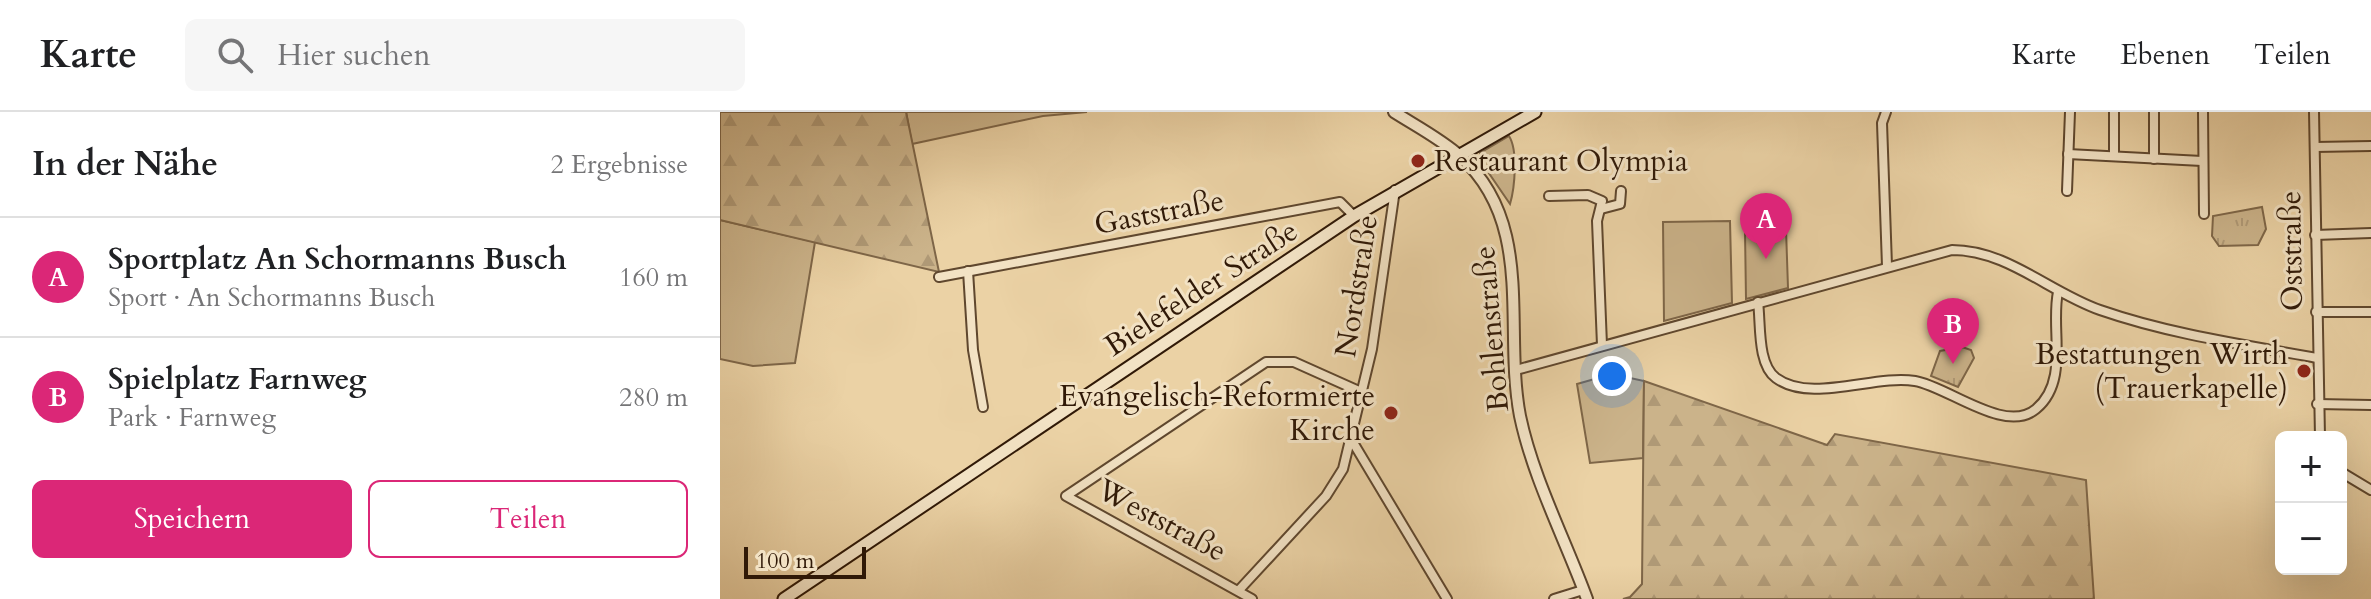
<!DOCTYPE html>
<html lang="de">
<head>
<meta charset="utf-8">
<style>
	:root { --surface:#fff; --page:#f6f6f6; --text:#202124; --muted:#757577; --line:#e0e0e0; --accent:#db2777 }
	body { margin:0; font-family:Cardo,serif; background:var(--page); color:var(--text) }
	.controls { position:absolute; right:24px; bottom:24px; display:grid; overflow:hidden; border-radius:12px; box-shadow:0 8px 32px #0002 }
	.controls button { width:72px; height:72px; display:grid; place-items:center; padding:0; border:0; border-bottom:2px solid var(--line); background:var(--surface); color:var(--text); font:40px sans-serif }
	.scale { position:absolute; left:24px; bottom:20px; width:122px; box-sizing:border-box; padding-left:8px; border:4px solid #301907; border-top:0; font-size:22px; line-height:28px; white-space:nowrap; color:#301907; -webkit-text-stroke:6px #f2e2c4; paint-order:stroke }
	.you { position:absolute; left:892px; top:264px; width:28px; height:28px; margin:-20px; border:6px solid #fff; border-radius:50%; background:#1a73e8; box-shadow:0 0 0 12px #1a73e833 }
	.badge { display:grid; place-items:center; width:52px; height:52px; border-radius:50%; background:var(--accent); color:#fff; font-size:26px; font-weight:700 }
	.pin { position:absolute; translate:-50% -66px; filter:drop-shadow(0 2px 4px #0008) }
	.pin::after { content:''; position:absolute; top:42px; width:28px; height:24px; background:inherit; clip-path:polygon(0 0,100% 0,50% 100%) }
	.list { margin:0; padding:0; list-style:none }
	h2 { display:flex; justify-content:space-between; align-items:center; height:104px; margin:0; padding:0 32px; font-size:34px }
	h2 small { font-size:26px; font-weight:400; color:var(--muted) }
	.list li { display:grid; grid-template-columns:52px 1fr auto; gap:24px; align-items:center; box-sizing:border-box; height:120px; padding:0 32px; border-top:2px solid var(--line) }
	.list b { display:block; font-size:30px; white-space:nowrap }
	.list p { margin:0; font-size:26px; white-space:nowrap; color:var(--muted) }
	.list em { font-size:26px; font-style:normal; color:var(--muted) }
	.actions { display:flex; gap:16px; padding:24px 32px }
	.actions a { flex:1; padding:18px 0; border:2px solid var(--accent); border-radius:12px; text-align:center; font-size:28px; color:var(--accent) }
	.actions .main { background:var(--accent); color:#fff }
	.icon { flex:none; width:44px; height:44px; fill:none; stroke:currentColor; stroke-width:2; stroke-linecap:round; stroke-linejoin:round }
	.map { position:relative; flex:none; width:1651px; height:487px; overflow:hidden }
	header { display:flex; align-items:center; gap:48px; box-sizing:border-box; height:112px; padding:0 40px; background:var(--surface); border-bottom:2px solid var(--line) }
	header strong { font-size:38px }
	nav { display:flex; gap:44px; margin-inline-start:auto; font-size:28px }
	.search { width:560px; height:72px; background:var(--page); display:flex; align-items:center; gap:20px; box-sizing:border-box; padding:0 28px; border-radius:12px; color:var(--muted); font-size:30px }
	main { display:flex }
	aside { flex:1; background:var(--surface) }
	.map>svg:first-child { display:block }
</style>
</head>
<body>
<header>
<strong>Karte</strong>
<div class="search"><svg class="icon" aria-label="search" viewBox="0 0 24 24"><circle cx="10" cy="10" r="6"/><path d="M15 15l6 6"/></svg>Hier suchen</div>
<nav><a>Karte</a><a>Ebenen</a><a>Teilen</a></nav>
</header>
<main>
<aside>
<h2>In der Nähe<small>2 Ergebnisse</small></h2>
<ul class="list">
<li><span class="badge">A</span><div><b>Sportplatz An Schormanns Busch</b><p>Sport · An Schormanns Busch</p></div><em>160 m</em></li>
<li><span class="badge">B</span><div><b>Spielplatz Farnweg</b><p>Park · Farnweg</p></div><em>280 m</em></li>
</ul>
<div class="actions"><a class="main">Speichern</a><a>Teilen</a></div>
</aside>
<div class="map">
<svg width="1651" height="487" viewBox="0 0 1651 487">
	<defs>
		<pattern id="forest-firs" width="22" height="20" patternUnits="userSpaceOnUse" patternTransform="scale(2)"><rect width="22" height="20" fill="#cbb38a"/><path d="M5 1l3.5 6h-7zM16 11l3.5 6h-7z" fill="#af9976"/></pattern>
		<pattern id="park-tufts" width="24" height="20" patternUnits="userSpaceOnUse" patternTransform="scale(2)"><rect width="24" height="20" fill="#cbb38a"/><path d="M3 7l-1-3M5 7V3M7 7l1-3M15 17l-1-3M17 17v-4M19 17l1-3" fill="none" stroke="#af9976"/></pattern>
	</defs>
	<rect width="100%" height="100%" fill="#ebd2a5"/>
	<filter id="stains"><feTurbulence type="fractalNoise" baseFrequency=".0025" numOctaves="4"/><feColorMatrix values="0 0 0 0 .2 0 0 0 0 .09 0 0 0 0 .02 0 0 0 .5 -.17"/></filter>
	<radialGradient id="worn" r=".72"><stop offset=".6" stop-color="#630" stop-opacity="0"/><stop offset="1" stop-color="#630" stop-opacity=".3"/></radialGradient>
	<g fill="#cbb38a" stroke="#7e6648" stroke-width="2">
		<polygon points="186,0 367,0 323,4 192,32"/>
		<path d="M789,24C798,38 795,75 790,92L762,51L760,41Z"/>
		<polygon points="0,108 95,130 75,251 33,254 0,247"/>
		<polygon points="1010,109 1012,191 944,209 943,110"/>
		<polygon points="1066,117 1068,176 1026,187 1025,119"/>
		<polygon points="892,262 924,269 923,346 870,351 857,272"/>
	</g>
	<g fill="url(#forest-firs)" stroke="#7e6648" stroke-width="2">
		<polygon points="0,0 186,0 219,160 0,108"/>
		<polygon points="924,269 1107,333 1115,322 1366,368 1374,487 903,487 910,485 922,472"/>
	</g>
	<g fill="url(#park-tufts)" stroke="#7e6648" stroke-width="2">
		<polygon points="1542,95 1546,117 1538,133 1499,134 1492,124 1493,104"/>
		<polygon points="1242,235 1251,238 1254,246 1238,275 1211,264 1220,239"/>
	</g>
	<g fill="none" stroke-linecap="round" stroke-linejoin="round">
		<defs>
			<g id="minor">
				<polyline points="1166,0 1162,11 1167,154"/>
				<polyline points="1483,0 1484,102"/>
				<polyline points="1594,0 1600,325"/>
				<polyline points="1595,35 1651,34"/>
				<polyline points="1348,42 1482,49"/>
				<polyline points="1394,42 1394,0"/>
				<polyline points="1434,47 1434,0"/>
				<polyline points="1347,79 1350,0"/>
				<polyline points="829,84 868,83 882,89 877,109 882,233"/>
				<polyline points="881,97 900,92 901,79"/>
				<polyline points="1595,123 1651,121"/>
				<polyline points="248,159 253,238 263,295"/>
				<polyline points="219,165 620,90 634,104"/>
				<path d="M1038,190C1041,212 1037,252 1056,266C1091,292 1155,262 1195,269C1227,274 1285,323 1316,297C1350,269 1330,216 1338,180"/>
				<polyline points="1596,200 1651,200"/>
				<path d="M796,258L1232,138C1287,138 1329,180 1380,198C1449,222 1525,233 1597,246"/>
				<polyline points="1597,292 1651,293"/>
				<polyline points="631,327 727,487"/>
				<polyline points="1621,360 1651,378"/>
				<polyline points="520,477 606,384 623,357 652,237 675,78"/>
				<polyline points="532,487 346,384 546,250 574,250 641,280"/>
				<polyline points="834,487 863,478"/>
			</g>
			<path id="tertiary" d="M674,0C696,14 721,27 740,44C816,112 783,215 800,304C813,366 845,427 867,487"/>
			<polyline id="secondary" points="64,487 634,104 815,0"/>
		</defs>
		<use href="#minor" stroke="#5f472e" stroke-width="12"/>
		<use href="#tertiary" stroke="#5f472e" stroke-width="14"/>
		<use href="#secondary" stroke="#301907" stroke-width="15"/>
		<use href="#minor" stroke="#f2e2c4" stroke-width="8"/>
		<use href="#tertiary" stroke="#f2e2c4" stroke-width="10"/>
		<use href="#secondary" stroke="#f2e2c4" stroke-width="11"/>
	</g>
	<g fill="#8f2418" stroke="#f2e2c4" stroke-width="3">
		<circle cx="698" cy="49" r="8"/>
		<circle cx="1584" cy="259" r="8"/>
		<circle cx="671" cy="301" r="8"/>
	</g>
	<g text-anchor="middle" stroke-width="6" stroke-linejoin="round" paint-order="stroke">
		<g font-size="30" fill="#301907" stroke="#f2e2c4" text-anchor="end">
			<text x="714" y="59" text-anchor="start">Restaurant Olympia</text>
			<text x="1568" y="252">Bestattungen Wirth<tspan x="1568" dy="34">(Trauerkapelle)</tspan></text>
			<text x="655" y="294">Evangelisch-Reformierte<tspan x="655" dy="34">Kirche</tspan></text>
		</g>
		<g font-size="30" fill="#301907" stroke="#f2e2c4">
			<text transform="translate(439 100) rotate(-11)" y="10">Gaststraße</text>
			<text transform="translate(1571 139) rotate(-91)" y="10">Oststraße</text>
			<text transform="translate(636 174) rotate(-81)" y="10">Nordstraße</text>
			<text transform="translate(481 176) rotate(-33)" y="10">Bielefelder Straße</text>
			<text transform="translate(771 217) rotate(-95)" y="10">Bohlenstraße</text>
			<text transform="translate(442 408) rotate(28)" y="10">Weststraße</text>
		</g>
	</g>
	<rect width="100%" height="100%" filter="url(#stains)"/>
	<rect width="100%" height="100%" fill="url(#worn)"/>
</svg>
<div class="controls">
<button>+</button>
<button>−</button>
</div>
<div class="scale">100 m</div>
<div class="you"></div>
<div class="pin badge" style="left:1046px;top:147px">A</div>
<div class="pin badge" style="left:1233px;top:252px">B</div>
</div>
</main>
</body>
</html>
